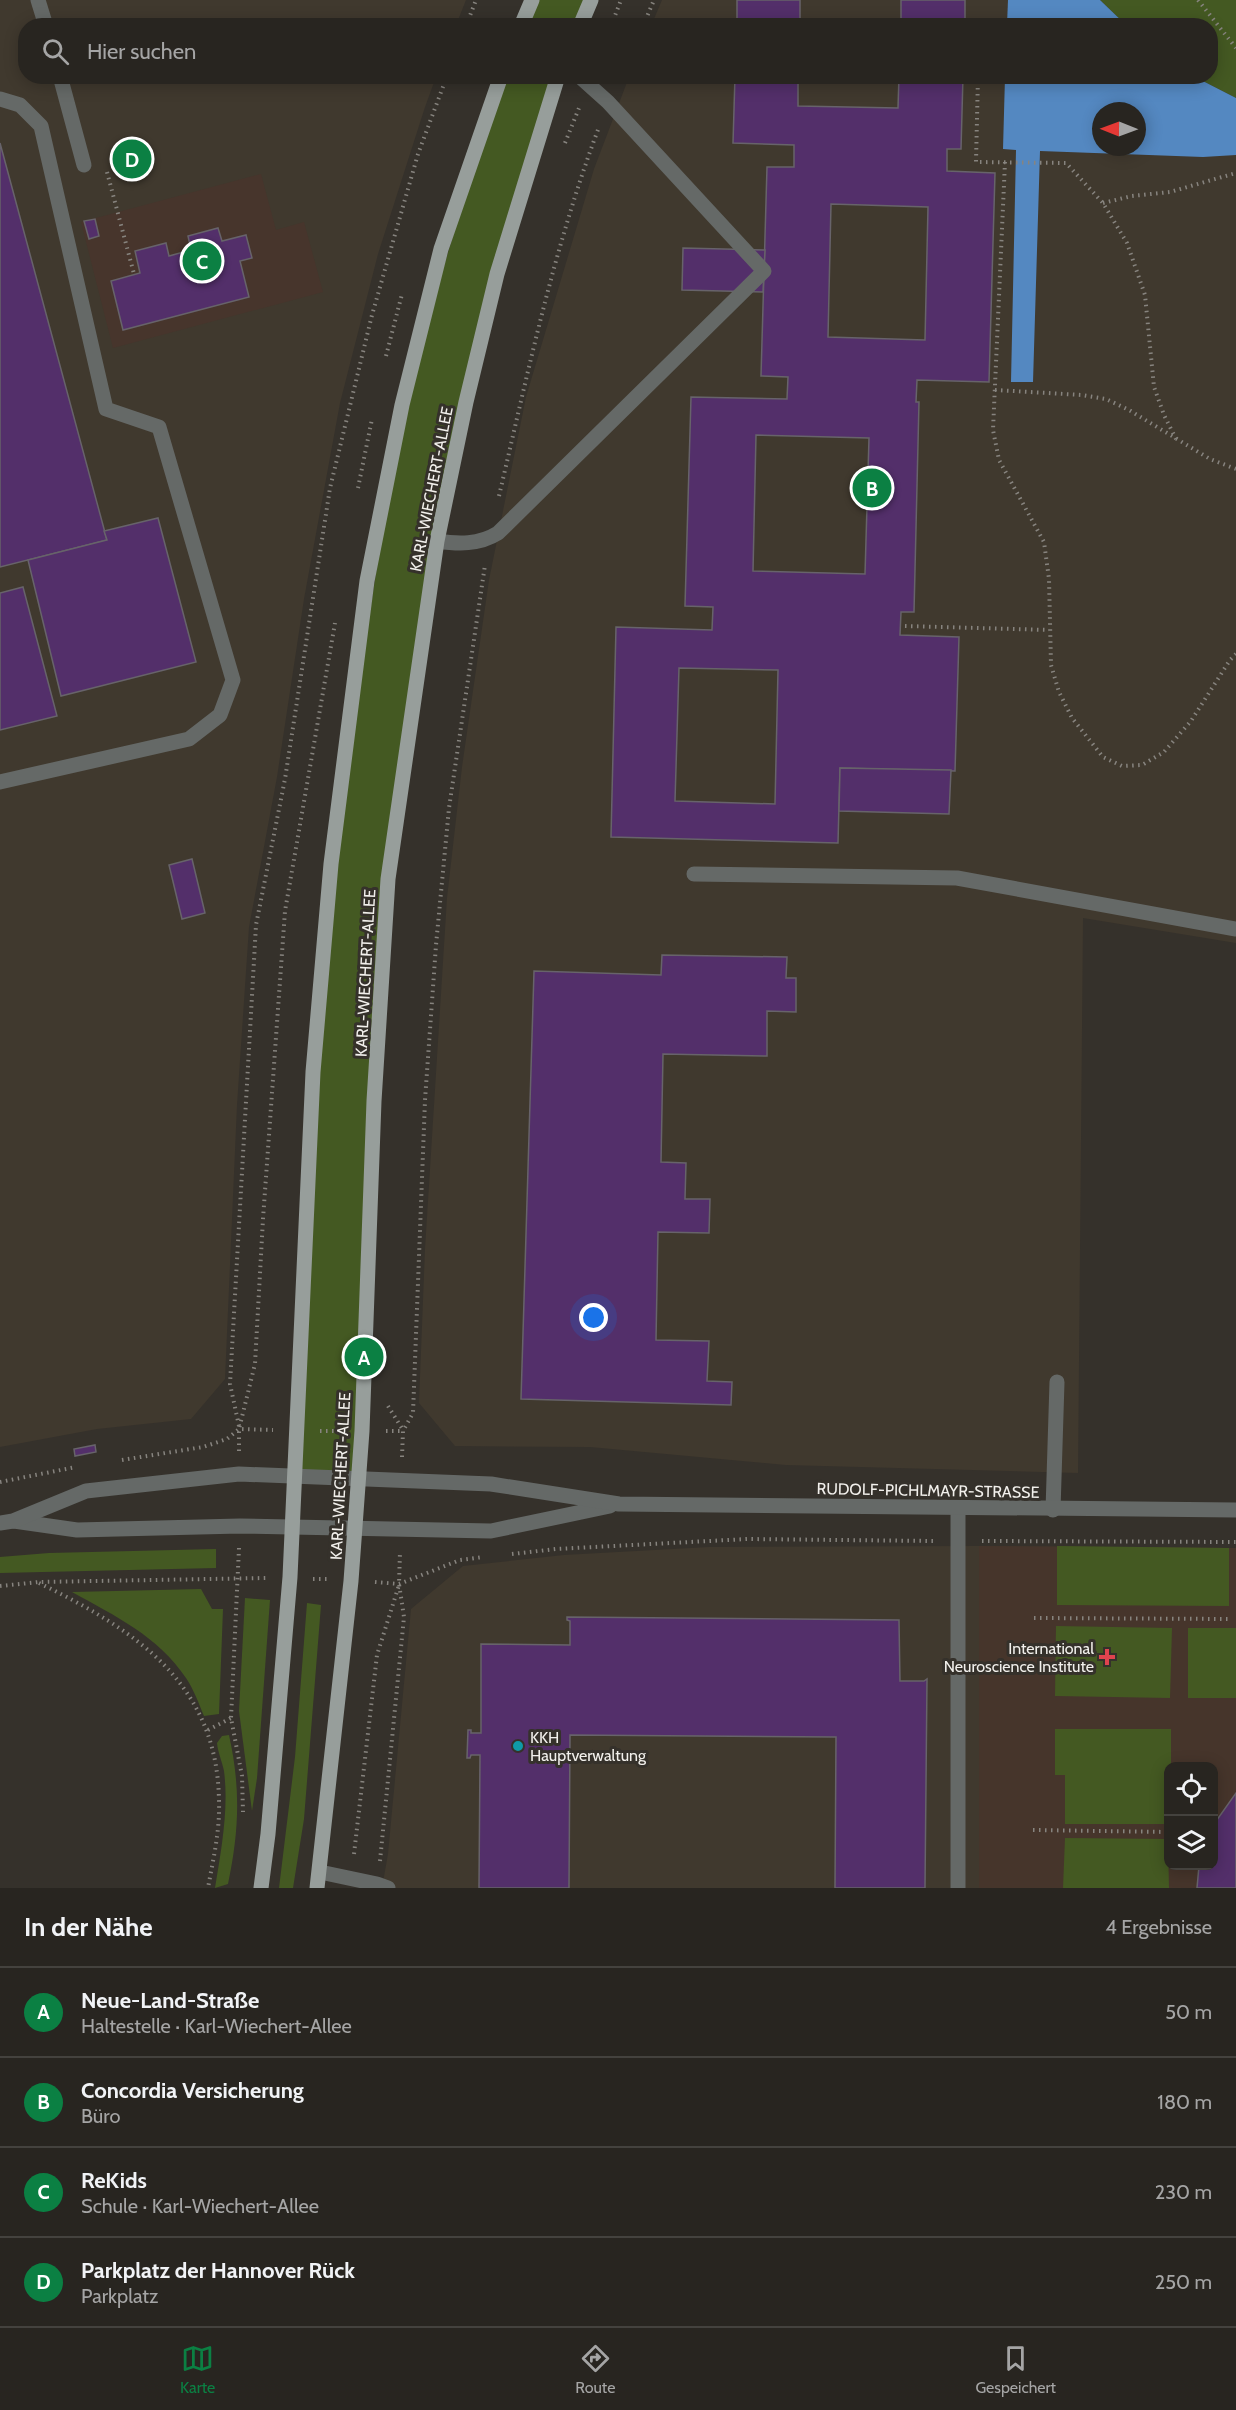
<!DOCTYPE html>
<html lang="de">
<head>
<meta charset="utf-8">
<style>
	:root { --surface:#282520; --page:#302d29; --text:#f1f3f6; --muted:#a5a5a5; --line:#44423e; --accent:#0b8043 }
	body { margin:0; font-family:Cabin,sans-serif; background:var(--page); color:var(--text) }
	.controls { position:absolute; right:18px; bottom:18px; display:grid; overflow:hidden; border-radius:12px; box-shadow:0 3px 15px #0003 }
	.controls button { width:54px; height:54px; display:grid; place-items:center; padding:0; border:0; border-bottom:2px solid var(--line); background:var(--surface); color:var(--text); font:30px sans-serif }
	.compass { position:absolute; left:1092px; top:102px; width:54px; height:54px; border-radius:50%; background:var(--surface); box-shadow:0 3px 15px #0003; rotate:271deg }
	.you { position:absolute; left:594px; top:1318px; width:21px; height:21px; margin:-15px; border:4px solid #fff; border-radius:50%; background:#1a73e8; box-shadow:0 0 0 9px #1a73e833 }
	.badge { display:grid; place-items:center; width:39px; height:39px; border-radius:50%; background:var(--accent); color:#fff; font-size:20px; font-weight:700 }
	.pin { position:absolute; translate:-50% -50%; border:3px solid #fff; box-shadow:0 2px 6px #0006 }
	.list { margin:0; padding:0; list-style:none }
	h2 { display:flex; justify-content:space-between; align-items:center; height:78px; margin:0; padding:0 24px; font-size:26px }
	h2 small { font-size:20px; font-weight:400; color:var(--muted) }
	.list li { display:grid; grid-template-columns:39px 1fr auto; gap:18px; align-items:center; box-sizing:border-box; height:90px; padding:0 24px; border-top:2px solid var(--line) }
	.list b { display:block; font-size:22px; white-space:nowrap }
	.list p { margin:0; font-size:20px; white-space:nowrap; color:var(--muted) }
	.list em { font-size:20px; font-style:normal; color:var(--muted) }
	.icon { flex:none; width:33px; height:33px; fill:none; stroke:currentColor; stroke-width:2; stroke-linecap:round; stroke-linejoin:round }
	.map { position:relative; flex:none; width:1236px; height:1888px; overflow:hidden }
	.search { position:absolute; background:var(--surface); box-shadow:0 3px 15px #0003; left:18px; right:18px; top:18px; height:66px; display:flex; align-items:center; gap:15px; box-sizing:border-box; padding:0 21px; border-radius:24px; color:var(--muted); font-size:22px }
	.sheet { height:438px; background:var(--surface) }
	nav { display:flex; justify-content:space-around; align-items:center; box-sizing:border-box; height:84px; border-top:2px solid var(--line); background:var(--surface); font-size:16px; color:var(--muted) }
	nav a { display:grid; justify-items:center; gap:3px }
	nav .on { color:var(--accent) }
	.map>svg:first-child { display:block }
</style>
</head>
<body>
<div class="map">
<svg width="1236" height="1888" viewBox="0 0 1236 1888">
	<rect width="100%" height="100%" fill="#35312b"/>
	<g fill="#40392e" fill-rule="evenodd">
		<polygon points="0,0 466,0 456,25 26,26 26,76 436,77 425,107 378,254 340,403 304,599 277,777 249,927 237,1105 225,1379 191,1419 97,1429 0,1447"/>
		<polygon points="662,0 1100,0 1126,25 651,26"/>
		<path d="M1195,76L1236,98V943L1083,918L1078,1473L786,1465L590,1447L455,1446L419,1403L425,1249L447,898L462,767L489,580L526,397L594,169L629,77ZM1101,111H1137V147H1101Z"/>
		<path d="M979,1546L1236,1548V1888H382L388,1854L411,1609L463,1566L564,1555L709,1547ZM1168,1766H1214V1866H1168Z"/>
	</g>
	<polygon fill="#47352c" points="261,174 276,230 304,222 323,292 113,348 81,222"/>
	<path fill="#46352b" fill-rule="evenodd" d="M979,1546L1236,1548V1888H979ZM1168,1766H1214V1866H1168Z"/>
	<g fill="#445922">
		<polygon points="532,0 591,0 580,25 521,26"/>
		<polygon points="1100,0 1236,0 1236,98 1195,77 1210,76 1210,26 1126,25"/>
		<polygon points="501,77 558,77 466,402 388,879 358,1480 295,1475 331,864 402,405"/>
		<polygon points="1057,1546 1229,1548 1229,1606 1057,1605"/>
		<polygon points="216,1549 216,1568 0,1573 0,1557 49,1553"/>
		<path d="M201,1589L212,1609H223L219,1714L204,1716C199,1704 194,1690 186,1678C158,1636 115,1616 72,1592Z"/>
		<polygon points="245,1598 270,1600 257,1778 252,1811 239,1711"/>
		<polygon points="307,1603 321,1605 304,1819 293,1888 279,1888 295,1757"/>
		<polygon points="1056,1626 1172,1628 1170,1698 1055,1696"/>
		<rect x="1188" y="1628" width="48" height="70"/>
		<polygon points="1055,1729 1171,1729 1171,1766 1168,1766 1168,1824 1065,1824 1065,1775 1055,1775"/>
		<path d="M229,1735C241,1789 239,1831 228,1884L215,1888C221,1851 229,1809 224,1771C222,1761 218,1753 217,1743L222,1736Z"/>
		<polygon points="1065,1838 1168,1839 1169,1888 1063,1888"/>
	</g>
	<g fill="#5488c1" fill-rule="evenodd">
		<polygon points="1008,0 1100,0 1126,25 1007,25"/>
		<path d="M1005,77H1195L1236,98V155L1203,157L1040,151L1033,382H1011L1016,150L1003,149ZM1101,111H1137V147H1101Z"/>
	</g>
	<g fill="#532f6a" stroke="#67636a" stroke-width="1.5" fill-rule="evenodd">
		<rect x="737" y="0" width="63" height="26"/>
		<rect x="901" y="0" width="64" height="26"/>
		<path d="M735,76H798V106L898,108L899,76H963L961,149H947V171L995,173L989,382L917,380L916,402H919L914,612H901L900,635L959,637L955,771L840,768L838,843L611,837L616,627L712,630L713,607L685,606L691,397L787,399L788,377L761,376L767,167H794V145L733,143ZM831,204L928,207L925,340L828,337ZM756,435L869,438L865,574L753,571ZM679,668L778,670L775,804L675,801Z"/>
		<polygon points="0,143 107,540 0,567"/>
		<polygon points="95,219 99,236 89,239 84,221"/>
		<polygon points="218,228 222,241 246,235 252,258 240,261 249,297 123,330 111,281 140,273 135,251 166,243 169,256 191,250 188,236"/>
		<polygon points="683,248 765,250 763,292 682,290"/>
		<polygon points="158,518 196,662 61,696 28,560 107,540 104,531"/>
		<polygon points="23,587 57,716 0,730 0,593"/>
		<polygon points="840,768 951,770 949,814 839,811"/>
		<polygon points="192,859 205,913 182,919 169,865"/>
		<polygon points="662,955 787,957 786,978 796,978 796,1012 767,1011 767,1056 663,1054 661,1162 686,1163 685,1199 710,1199 709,1233 658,1232 656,1340 709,1341 707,1381 732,1382 731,1405 521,1399 534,971 661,975"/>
		<polygon points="95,1445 96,1452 75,1456 74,1449"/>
		<polygon points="567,1617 899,1620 900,1681 924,1681 927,1679 925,1888 835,1888 836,1737 570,1735 569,1888 479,1888 480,1755 471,1755 470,1758 467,1758 468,1730 471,1730 471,1733 481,1733 481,1644 570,1645 570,1621 567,1620"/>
		<polygon points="1236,1793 1236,1888 1197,1888 1199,1866 1214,1866 1214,1824"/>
	</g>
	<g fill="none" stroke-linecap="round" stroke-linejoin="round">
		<g stroke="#87847f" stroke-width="4" stroke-dasharray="1.5 4.5" stroke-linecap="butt">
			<polyline points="1198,0 1236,48"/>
			<polyline points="466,26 476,0"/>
			<polyline points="611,26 621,0"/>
			<polyline points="643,26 654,0"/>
			<polyline points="978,76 976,162 1066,163 1103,203 1127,243 1145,295 1154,387 1164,415 1176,439"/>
			<polyline points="565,143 579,108"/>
			<polyline points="1005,162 993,430 999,460 1044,542 1049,579 1051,665 1059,692 1072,718 1103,757 1122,766 1142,765 1164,752 1191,721 1230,660 1236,654"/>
			<polyline points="107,172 134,274"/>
			<polyline points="1103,203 1132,196 1170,192 1236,173"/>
			<polyline points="386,356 402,294"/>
			<polyline points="995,390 1082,395 1106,399 1129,410 1210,459 1236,469"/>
			<polyline points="358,488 372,419"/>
			<path d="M499,496C528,372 554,247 599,127"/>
			<polyline points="905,626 1049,630"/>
			<polyline points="388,1406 403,1430"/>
			<polyline points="239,1426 230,1384 256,925 285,779 330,488 372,315 418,154 447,76"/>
			<polyline points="320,1431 339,1431"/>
			<polyline points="386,1431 402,1431"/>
			<polyline points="239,1451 239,1429 255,1364 263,1219 285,911 335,623"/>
			<polyline points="402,1457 403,1431 413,1413 425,1100 436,945 449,808 485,565"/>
			<polyline points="122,1460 203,1447 227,1439 239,1429 273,1430"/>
			<polyline points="0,1482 76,1467"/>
			<polyline points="982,1541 1236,1542"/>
			<polyline points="239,1548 231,1718 242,1776 243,1812"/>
			<polyline points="512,1554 556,1549 747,1539 935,1541"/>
			<polyline points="313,1579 329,1579"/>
			<polyline points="375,1582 399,1584 460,1560 483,1557"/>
			<path d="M39,1583C135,1630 218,1683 219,1802C220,1831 213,1860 208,1888"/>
			<polyline points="0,1586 39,1582 266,1578"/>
			<polyline points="1034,1618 1228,1619"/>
			<polyline points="208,1730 231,1718"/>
			<polyline points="1033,1830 1168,1832"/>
			<polyline points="354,1854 377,1655 399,1585"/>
			<polyline points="380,1861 404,1617 399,1584 400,1552"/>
		</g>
		<g stroke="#656967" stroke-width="15">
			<polyline points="38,0 46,26"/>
			<polyline points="60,76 84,165"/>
			<polyline points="0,99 20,105 41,126 106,409 159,427 233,680 220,715 189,739 0,782"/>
			<path d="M437,541C458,544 479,545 498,533L764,271L608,102L579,76"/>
			<polyline points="694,874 957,878 1236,929"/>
			<polyline points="958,1509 958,1888"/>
			<polyline points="1053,1510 1057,1382"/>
			<polyline points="14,1521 77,1530 240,1526 491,1531 610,1506"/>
			<polyline points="0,1523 13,1521 86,1491 239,1474 491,1484 619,1504 1236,1510"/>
			<polyline points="320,1872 377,1884 388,1888"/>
		</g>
		<g stroke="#979e9b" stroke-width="15">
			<polyline points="521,26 532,0"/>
			<polyline points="580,26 591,0"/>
			<polyline points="261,1888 268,1834 290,1577 313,1072 331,864 367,581 402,405 441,249 501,76"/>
			<polyline points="317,1888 351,1581 362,1431 374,1101 388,879 437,541 466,402 497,274 558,76"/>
		</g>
	</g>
	<path fill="#e0444e" stroke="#35312b" stroke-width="2" d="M1104 1648h6v6h6v6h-6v6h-6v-6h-6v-6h6z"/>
	<circle fill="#0f9aa8" stroke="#35312b" stroke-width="2" cx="518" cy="1746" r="6"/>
	<g text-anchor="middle" stroke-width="6" stroke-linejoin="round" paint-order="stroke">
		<g font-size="16" fill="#f2f0ec" stroke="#35312b">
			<text transform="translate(431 489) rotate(-79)" y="6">KARL-WIECHERT-ALLEE</text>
			<text transform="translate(365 973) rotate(-87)" y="6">KARL-WIECHERT-ALLEE</text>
			<text transform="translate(340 1476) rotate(-87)" y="6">KARL-WIECHERT-ALLEE</text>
			<text transform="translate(928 1490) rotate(1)" y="6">RUDOLF-PICHLMAYR-STRASSE</text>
		</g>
		<g font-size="16" fill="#f2f0ec" stroke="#35312b" text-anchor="end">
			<text x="1094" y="1654">International<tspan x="1094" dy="18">Neuroscience Institute</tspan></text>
			<text x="530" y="1743" text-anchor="start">KKH<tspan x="530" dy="18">Hauptverwaltung</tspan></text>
		</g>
	</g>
</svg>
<div class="controls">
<button><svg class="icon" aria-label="locate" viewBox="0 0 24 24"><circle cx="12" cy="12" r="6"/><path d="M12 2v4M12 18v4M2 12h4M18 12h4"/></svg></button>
<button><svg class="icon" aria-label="layers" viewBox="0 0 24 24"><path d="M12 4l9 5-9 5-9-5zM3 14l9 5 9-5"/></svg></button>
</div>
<svg class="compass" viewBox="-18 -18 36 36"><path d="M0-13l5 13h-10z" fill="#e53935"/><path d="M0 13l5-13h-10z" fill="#a5a5a5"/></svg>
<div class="you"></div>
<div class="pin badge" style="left:364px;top:1357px">A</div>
<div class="pin badge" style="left:872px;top:488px">B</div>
<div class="pin badge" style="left:202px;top:261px">C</div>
<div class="pin badge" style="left:132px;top:159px">D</div>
<div class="search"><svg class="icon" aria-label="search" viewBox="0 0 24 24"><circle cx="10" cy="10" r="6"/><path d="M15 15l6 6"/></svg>Hier suchen</div>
</div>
<section class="sheet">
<h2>In der Nähe<small>4 Ergebnisse</small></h2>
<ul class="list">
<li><span class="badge">A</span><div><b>Neue-Land-Straße</b><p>Haltestelle · Karl-Wiechert-Allee</p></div><em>50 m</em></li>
<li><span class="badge">B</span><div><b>Concordia Versicherung</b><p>Büro</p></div><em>180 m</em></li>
<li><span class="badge">C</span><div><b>ReKids</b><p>Schule · Karl-Wiechert-Allee</p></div><em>230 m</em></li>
<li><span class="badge">D</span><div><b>Parkplatz der Hannover Rück</b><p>Parkplatz</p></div><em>250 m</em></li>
</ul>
</section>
<nav>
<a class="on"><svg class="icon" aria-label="map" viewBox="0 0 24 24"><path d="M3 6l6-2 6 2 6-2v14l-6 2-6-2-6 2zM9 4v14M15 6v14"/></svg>Karte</a>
<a><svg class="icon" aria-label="directions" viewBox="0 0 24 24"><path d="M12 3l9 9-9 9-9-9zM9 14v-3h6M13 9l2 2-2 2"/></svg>Route</a>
<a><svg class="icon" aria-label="saved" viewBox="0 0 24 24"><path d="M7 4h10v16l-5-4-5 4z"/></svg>Gespeichert</a>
</nav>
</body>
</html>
